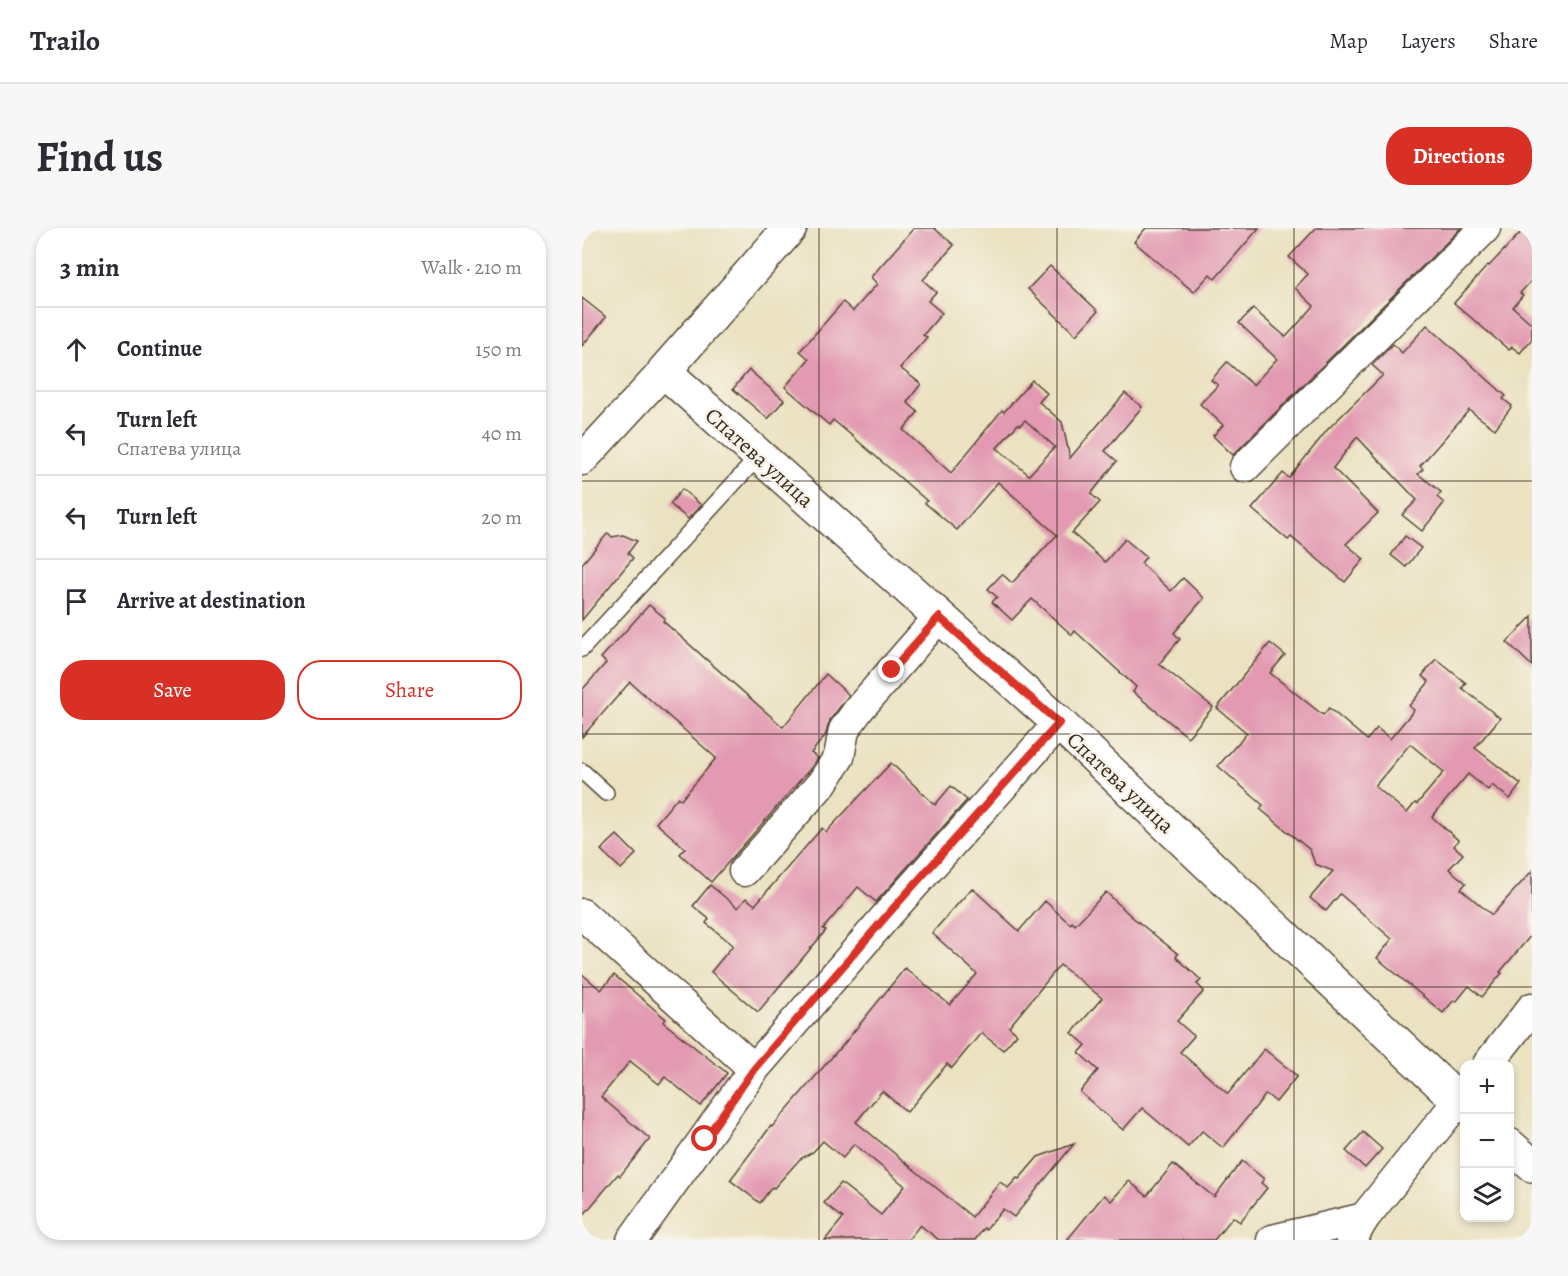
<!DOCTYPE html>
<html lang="en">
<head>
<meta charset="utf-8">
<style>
	:root { --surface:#fff; --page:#f7f7f7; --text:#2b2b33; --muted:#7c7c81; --line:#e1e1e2; --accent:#d93025 }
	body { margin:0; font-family:Alegreya,serif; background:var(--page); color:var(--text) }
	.controls { position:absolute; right:18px; bottom:18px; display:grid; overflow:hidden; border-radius:12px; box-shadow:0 3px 9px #0003 }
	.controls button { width:54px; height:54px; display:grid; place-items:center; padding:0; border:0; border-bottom:2px solid var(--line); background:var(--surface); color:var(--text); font:30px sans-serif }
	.stop { position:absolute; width:18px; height:18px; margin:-14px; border:4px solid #d93025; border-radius:50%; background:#fff }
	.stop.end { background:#d93025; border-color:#fff; box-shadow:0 2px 6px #0008 }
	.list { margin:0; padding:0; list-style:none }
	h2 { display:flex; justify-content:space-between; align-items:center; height:78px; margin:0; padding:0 24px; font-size:26px }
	h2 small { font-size:20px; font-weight:400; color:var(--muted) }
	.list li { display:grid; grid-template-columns:39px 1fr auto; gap:18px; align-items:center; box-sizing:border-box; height:84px; padding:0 24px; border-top:2px solid var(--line) }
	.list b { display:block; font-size:22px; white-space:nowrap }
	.list p { margin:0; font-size:20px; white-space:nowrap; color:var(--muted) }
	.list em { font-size:20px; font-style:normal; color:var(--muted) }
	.actions { display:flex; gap:12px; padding:18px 24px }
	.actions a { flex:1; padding:14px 0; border:2px solid var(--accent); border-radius:24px; text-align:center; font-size:21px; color:var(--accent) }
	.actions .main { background:var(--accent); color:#fff }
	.icon { flex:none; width:33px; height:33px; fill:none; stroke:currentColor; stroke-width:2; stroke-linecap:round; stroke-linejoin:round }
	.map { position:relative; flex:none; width:950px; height:1012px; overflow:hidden; border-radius:24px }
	header { display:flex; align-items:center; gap:36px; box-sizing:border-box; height:84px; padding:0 30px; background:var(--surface); border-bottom:2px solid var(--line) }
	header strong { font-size:28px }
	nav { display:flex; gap:33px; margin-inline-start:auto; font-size:21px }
	.intro { display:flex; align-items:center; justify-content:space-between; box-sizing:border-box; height:144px; padding:0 36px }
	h1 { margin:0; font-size:42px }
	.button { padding:15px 27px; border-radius:24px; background:var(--accent); color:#fff; font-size:21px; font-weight:700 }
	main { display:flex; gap:36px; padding:0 36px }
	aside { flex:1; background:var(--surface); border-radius:24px; box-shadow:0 3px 9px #0003 }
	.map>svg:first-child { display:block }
</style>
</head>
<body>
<header>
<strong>Trailo</strong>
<nav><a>Map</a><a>Layers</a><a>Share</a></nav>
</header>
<div class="intro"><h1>Find us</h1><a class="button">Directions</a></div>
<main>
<aside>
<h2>3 min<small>Walk · 210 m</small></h2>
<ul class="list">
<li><svg class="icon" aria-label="ahead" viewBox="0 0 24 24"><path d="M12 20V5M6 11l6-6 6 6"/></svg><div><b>Continue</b></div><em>150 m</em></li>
<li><svg class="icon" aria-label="left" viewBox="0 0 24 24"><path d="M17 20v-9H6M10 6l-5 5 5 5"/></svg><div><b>Turn left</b><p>Спатева улица</p></div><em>40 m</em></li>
<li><svg class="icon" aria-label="left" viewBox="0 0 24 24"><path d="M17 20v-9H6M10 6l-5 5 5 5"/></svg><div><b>Turn left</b></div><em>20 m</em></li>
<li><svg class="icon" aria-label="arrive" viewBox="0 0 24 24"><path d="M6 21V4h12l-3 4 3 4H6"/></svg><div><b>Arrive at destination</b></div></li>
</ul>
<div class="actions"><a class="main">Save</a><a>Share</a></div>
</aside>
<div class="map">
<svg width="950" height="1012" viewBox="0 0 950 1012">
	<rect width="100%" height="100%" fill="#f7f3e8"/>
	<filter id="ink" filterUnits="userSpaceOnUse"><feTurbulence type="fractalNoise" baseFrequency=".0167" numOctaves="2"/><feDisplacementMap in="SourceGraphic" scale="12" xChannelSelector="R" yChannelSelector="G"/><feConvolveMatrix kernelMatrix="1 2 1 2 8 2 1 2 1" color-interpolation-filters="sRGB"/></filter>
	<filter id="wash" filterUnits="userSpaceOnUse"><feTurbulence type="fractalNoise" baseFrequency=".008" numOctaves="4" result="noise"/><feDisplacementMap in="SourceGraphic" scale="24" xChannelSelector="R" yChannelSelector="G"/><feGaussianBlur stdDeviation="1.35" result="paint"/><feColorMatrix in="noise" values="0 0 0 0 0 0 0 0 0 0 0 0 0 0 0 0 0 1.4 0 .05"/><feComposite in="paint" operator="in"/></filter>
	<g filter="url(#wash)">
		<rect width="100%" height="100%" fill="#ebe2c1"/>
		<g id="blocks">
			<g fill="#e299b1" fill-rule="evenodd">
				<path d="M332,0H352L372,17L341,52L354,64L346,73L360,85L341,107L345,109L318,140L339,156L325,174L336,184L321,202L369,245L420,182L422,184L450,152L465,165L457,174L480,194L488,230L543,165L560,179L523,223L535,233L509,266L518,274L490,305L523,334L543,311L564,329L559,335L589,363L601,350L622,370L592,405L598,411L577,436L631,479L606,509L551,464L554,459L493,403L490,407L450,371L430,392L410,374L415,369L406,361L420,346L430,355L475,307L416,254L375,302L343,275L345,273L269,207L251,192L247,197L203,159L227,131L218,123L261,74L271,83L295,56L289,49ZM443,192L473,219L447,247L415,220L436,196L438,197Z"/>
				<polygon points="564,0 677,0 633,51 628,46 612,64 552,14"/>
				<polygon points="734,0 879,0 651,227 631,208 641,197 618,176 636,157 629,152 645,134 671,157 695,131 657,95 671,81 704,109 732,78 713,60 726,46 707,29"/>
				<polygon points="943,0 950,0 950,52 938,65 941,67 931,79 950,96 950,111 938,125 930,119 927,122 872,75 906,37 907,38"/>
				<polygon points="468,38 516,83 494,107 446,61"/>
				<polygon points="0,70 24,89 0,118"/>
				<polygon points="845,97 924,168 921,171 930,178 913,201 887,182 838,238 841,241 836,246 859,264 855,269 862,275 840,303 820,287 835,272 775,209 751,240 796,285 764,316 782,331 763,354 709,309 706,312 670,281 701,245 707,250 746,201 801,147 790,137 811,116 820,125"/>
				<polygon points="167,142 202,172 186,191 151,161"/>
				<polygon points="100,261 119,277 106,291 88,276"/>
				<polygon points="26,305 30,309 41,307 55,313 46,325 51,330 0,392 0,336"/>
				<polygon points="823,308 839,320 824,339 809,327"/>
				<polygon points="67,377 83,390 81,393 201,499 244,446 267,467 248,492 243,508 229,525 236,530 228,541 129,654 98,626 103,620 74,595 96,569 99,572 134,530 48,454 0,509 0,462 24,435 19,430"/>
				<polygon points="950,388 950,438 925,414"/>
				<path d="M688,415L703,427L688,445L741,487L747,480L785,512L795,500L808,511L832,482L827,478L847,454L840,448L854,431L884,455L880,460L918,490L893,520L939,556L928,571L910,557L906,562L886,546L850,589L876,612L872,618L881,626L867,641L884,655L879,661L910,687L950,643V706L918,744L920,745L900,769L887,758L874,774L872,772L861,785L795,730L810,711L758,666L744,683L728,670L751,643L733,636L728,622L678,581L681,577L636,538L665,505L635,480ZM828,516L862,544L835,576L833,575L825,585L793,558Z"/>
				<polygon points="309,535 353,577 369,558 385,572 294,674 276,659 241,701 244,702 176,784 129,744 151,717 124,695 127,691 111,678 128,657 156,680 164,670 173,677 240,600 244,604"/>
				<polygon points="35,607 54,626 39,641 19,622"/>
				<polygon points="390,660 437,703 463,673 488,696 490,694 493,697 524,664 549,688 596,726 594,729 619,752 615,756 622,763 595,793 612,808 598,824 646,866 682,821 715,848 694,874 684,866 641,920 620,903 606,919 560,880 541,902 498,864 516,842 497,825 504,817 490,805 520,770 478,737 427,799 435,806 421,822 399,805 370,840 365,836 325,884 300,863 274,894 390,989 418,954 426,960 435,950 437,951 456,929 492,916 432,989 421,981 404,1002 402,1000 393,1012 357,1012 338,997 326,1012 243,1012 261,990 242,975 259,955 299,987 323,958 272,916 261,930 241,913 231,924 218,931 192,960 190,959 178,975 148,952 189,898 190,899 256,822 257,822 323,740 368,777 395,746 350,705"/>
				<polygon points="0,746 19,762 32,747 84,791 81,794 145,845 119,878 83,849 77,856 48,833 19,869 68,911 38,948 36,946 0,989"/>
				<polygon points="781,904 800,921 783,940 764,923"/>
				<polygon points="660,933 682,951 679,955 685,960 658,994 651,989 632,1012 485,1012 522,967 529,973 547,953 565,968 591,936 632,969"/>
			</g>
		</g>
	</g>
	<g filter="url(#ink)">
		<use href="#blocks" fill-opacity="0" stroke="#554636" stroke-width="1.5"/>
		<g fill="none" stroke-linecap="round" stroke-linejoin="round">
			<defs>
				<g id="service">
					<polyline points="0,421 177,228"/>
					<polyline points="0,543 24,565"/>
				</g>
				<g id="minor">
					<polyline points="0,232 82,143"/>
					<polyline points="663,239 903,0"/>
					<polyline points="162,643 240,555 257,529 262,502 277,481 357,389"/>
					<polyline points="0,686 172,841"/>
					<polyline points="906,836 950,780"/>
					<polyline points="50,1012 172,841 307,685 477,495"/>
					<polyline points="690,1012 782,990"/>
					<polyline points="769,1012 782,990 882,866"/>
				</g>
				<g id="tertiary">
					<polyline points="208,0 82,143 477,495 882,878"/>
					<polyline points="927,917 950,937"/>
				</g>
			</defs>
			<use href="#service" stroke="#554636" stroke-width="18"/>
			<use href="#minor" stroke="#554636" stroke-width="33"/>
			<use href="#tertiary" stroke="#554636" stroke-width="36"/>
			<use href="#service" stroke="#fff" stroke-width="15"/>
			<use href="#minor" stroke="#fff" stroke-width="30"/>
			<use href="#tertiary" stroke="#fff" stroke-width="33"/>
		</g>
	</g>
	<g fill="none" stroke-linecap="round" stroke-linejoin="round" filter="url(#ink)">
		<polyline stroke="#d93025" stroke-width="8" points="123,911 172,841 307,685 477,495 357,389 310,442"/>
	</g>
	<path fill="none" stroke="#3b2a1e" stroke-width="1.5" stroke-opacity="0.55" d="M237,0V1012M475,0V1012M712,0V1012M0,253H950M0,506H950M0,759H950"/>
	<g text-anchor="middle" stroke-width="5" stroke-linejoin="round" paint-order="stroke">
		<g font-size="22" fill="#3b2a1e" stroke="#f7f3e8">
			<text transform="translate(178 229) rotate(42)" y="8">Спатева улица</text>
			<text transform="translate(539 554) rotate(43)" y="8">Спатева улица</text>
		</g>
	</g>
</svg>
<div class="controls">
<button>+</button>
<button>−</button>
<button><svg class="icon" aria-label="layers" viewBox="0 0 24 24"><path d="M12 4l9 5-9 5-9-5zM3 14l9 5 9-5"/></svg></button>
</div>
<div class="stop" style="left:123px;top:911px"></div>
<div class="stop end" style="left:310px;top:442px"></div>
</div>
</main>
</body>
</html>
